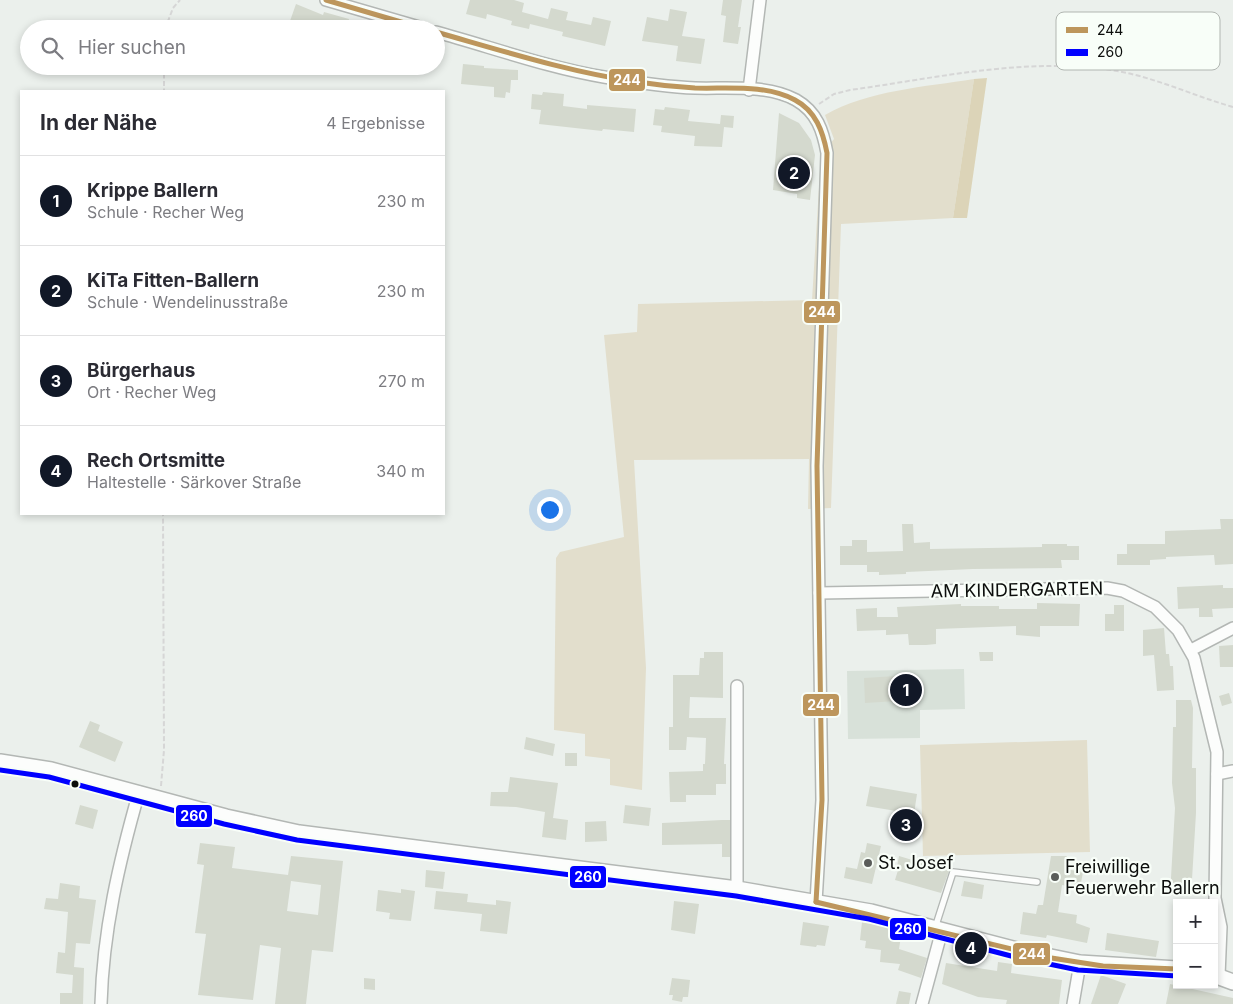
<!DOCTYPE html>
<html lang="de">
<head>
<meta charset="utf-8">
<style>
	:root { --surface:#fff; --page:#f7f7f7; --text:#2b2b33; --muted:#7c7c81; --line:#e1e1e2; --accent:#111827 }
	body { margin:0; font-family:Inter,sans-serif; background:var(--page); color:var(--text) }
	.controls { position:absolute; right:15px; bottom:15px; display:grid; overflow:hidden; border-radius:0px; box-shadow:0 2px 8px #0003 }
	.controls button { width:45px; height:45px; display:grid; place-items:center; padding:0; border:0; border-bottom:1px solid var(--line); background:var(--surface); color:var(--text); font:25px sans-serif }
	.you { position:absolute; left:549px; top:509px; width:18px; height:18px; margin:-12px; border:4px solid #fff; border-radius:50%; background:#1a73e8; box-shadow:0 0 0 8px #1a73e833 }
	.badge { display:grid; place-items:center; width:32px; height:32px; border-radius:50%; background:var(--accent); color:#fff; font-size:16px; font-weight:700 }
	.pin { position:absolute; translate:-50% -50%; border:2px solid #fff; box-shadow:0 1px 5px #0006 }
	.list { margin:0; padding:0; list-style:none }
	h2 { display:flex; justify-content:space-between; align-items:center; height:65px; margin:0; padding:0 20px; font-size:21px }
	h2 small { font-size:16px; font-weight:400; color:var(--muted) }
	.list li { display:grid; grid-template-columns:32px 1fr auto; gap:15px; align-items:center; box-sizing:border-box; height:90px; padding:0 20px; border-top:1px solid var(--line) }
	.list b { display:block; font-size:19px; white-space:nowrap }
	.list p { margin:0; font-size:16px; white-space:nowrap; color:var(--muted) }
	.list em { font-size:16px; font-style:normal; color:var(--muted) }
	.icon { flex:none; width:28px; height:28px; fill:none; stroke:currentColor; stroke-width:2; stroke-linecap:round; stroke-linejoin:round }
	.map { position:relative; flex:none; width:1233px; height:1004px; overflow:hidden }
	.search { position:absolute; background:var(--surface); box-shadow:0 2px 8px #0003; left:20px; top:20px; width:425px; height:55px; display:flex; align-items:center; gap:12px; box-sizing:border-box; padding:0 18px; border-radius:28px; color:var(--muted); font-size:19px }
	.panel { position:absolute; background:var(--surface); box-shadow:0 2px 8px #0003; left:20px; top:90px; width:425px; height:425px; border-radius:0px }
	.map>svg:first-child { display:block }
</style>
</head>
<body>
<div class="map">
<svg width="1233" height="1004" viewBox="0 0 1233 1004">
	<rect width="100%" height="100%" fill="#ebf0ec"/>
	<polygon fill="#d8e1d9" points="964,669 965,709 920,710 920,738 848,739 847,671"/>
	<g fill="#e2decc">
		<path d="M974,79L953,218L841,224L831,508L808,509L809,459L634,460L646,668L642,790L610,785V759L585,756V734L554,730L556,558L560,552L624,537L604,335L637,332L638,304L812,300L821,155L834,139L825,115C869,90 925,87 974,79Z"/>
		<polygon points="1087,740 1090,852 923,856 920,745"/>
	</g>
	<polygon fill="#dcd4b8" points="987,78 967,218 953,218 974,79"/>
	<g fill="#d4d9ce" fill-rule="evenodd">
		<polygon points="470,0 514,0 524,3 522,12 548,19 551,8 568,12 566,20 591,25 593,17 611,21 605,46 562,36 563,32 530,24 529,29 511,25 512,21 487,14 486,19 466,14"/>
		<polygon points="723,0 742,0 738,27 741,27 738,44 723,42 726,16 721,15"/>
		<polygon points="296,4 323,15 324,12 349,19 347,29 321,29 312,26 311,29 295,29 297,24 290,21"/>
		<polygon points="670,9 687,12 682,36 705,39 701,64 676,61 678,46 642,41 647,17 668,21"/>
		<polygon points="463,64 484,66 484,68 518,70 518,80 511,80 510,93 506,92 505,98 494,97 494,87 461,84"/>
		<polygon points="543,92 564,94 563,106 587,109 587,105 636,109 634,132 603,129 602,131 539,124 541,110 531,109 532,94 542,95"/>
		<polygon points="665,107 690,110 688,121 720,124 721,115 734,116 733,128 724,127 722,147 694,146 695,136 661,132 662,126 653,125 655,109 664,110"/>
		<polygon points="779,113 799,123 811,140 815,155 810,200 797,198 797,194 773,190"/>
		<polygon points="1220,519 1233,519 1233,564 1215,565 1214,555 1166,557 1166,559 1150,560 1150,565 1117,565 1117,554 1127,554 1127,544 1165,544 1165,531 1221,529"/>
		<polygon points="902,524 913,524 914,543 930,542 930,549 1042,547 1042,544 1067,544 1067,546 1079,546 1079,560 1061,560 1062,568 973,569 906,572 906,574 879,575 879,572 867,572 867,565 840,565 840,546 852,546 852,540 867,540 867,552 903,551"/>
		<polygon points="1223,585 1223,588 1233,588 1233,608 1212,609 1213,617 1199,617 1199,608 1178,609 1177,587"/>
		<polygon points="1037,603 1080,604 1079,626 1040,626 1040,637 1016,635 1016,626 936,629 936,644 926,645 909,645 908,634 886,635 886,630 857,631 856,609 877,608 877,617 898,617 897,607 961,604 961,606 999,606 999,609 1037,609"/>
		<polygon points="1114,605 1124,605 1124,631 1105,631 1105,614 1114,614"/>
		<polygon points="1164,628 1166,654 1169,654 1170,666 1173,666 1174,690 1157,691 1154,655 1143,656 1143,630"/>
		<polygon points="1233,645 1233,667 1220,667 1219,646"/>
		<polygon points="704,652 723,652 723,698 690,697 689,718 726,718 724,764 726,764 726,784 716,784 716,795 686,795 686,802 670,802 669,772 703,771 703,764 705,764 706,738 687,737 686,750 669,750 669,727 673,727 673,675 699,675 700,658 704,658"/>
		<polygon points="979,652 993,652 993,661 980,661"/>
		<polygon points="896,676 897,701 865,703 864,678"/>
		<polygon points="1229,693 1232,703 1222,706 1219,696"/>
		<polygon points="1176,700 1191,700 1193,708 1192,768 1196,768 1196,813 1191,896 1170,895 1175,808 1172,783 1173,727 1176,727"/>
		<polygon points="90,721 100,725 98,731 123,742 115,762 79,747"/>
		<polygon points="526,737 555,744 553,756 524,749"/>
		<rect x="565" y="753" width="12" height="13"/>
		<polygon points="510,777 558,783 553,818 568,820 566,840 542,837 545,812 516,807 490,806 491,792 508,792"/>
		<polygon points="870,786 917,794 910,840 898,839 902,812 866,806"/>
		<polygon points="80,805 98,810 93,829 75,824"/>
		<polygon points="625,805 651,808 649,826 623,823"/>
		<polygon points="722,820 730,820 730,857 722,857 722,844 662,845 662,823"/>
		<polygon points="606,821 607,841 585,842 585,822"/>
		<path d="M200,843L235,847L232,868L288,875L291,856L343,861L333,952L312,950L306,1004H275L281,948L260,945L253,1000L198,995L206,934L195,933L204,865L197,864ZM291,881L321,885L318,915L287,911Z"/>
		<polygon points="867,843 881,846 872,884 844,878 846,867 857,869 861,852 865,853"/>
		<polygon points="899,856 949,871 941,893 895,880 899,867 897,867"/>
		<polygon points="1051,856 1067,856 1065,869 1083,872 1080,888 1062,885 1058,912 1077,915 1076,923 1090,928 1087,943 1047,935 1046,938 1020,934 1023,912 1036,914 1038,905 1043,905"/>
		<polygon points="426,870 445,872 443,889 425,887"/>
		<polygon points="964,881 984,885 982,899 961,896"/>
		<polygon points="60,883 80,886 79,898 96,900 90,944 76,943 74,967 84,968 83,1004 60,1004 60,993 72,993 73,975 56,973 58,952 65,953 68,912 44,909 46,898 58,899"/>
		<polygon points="401,889 415,891 411,921 389,919 390,913 376,911 378,890 401,893"/>
		<polygon points="436,891 468,894 467,902 496,905 496,900 511,902 507,934 480,931 482,914 434,909"/>
		<polygon points="674,901 699,904 695,934 671,930"/>
		<polygon points="803,922 829,926 825,946 817,945 816,947 800,945"/>
		<polygon points="862,922 902,930 899,949 927,958 921,978 898,970 900,964 880,962 881,950 865,948 866,941 860,940"/>
		<polygon points="1107,933 1159,941 1156,957 1105,950"/>
		<polygon points="998,962 1012,964 1011,973 1062,980 1059,1004 1006,1004 1007,1000 978,997 942,984 946,963 997,971"/>
		<polygon points="1101,975 1126,984 1118,1004 1091,1004"/>
		<polygon points="364,978 375,979 375,990 364,989"/>
		<polygon points="672,978 690,980 688,997 683,997 682,1002 672,1000 673,995 669,995"/>
		<polygon points="1170,984 1233,998 1233,1004 1166,1004"/>
		<polygon points="899,991 911,993 909,1004 896,1004"/>
	</g>
	<g fill="none" stroke-linecap="round" stroke-linejoin="round">
		<defs>
			<polyline id="service" points="935,928 953,872 1037,882"/>
			<g id="minor">
				<polyline points="326,0 426,29"/>
				<path d="M436,32C491,47 549,68 604,77C634,82 665,87 695,88C726,89 767,84 796,100C817,112 823,131 827,153L817,466L822,800L816,902"/>
				<polyline points="749,90 760,0"/>
				<polyline points="819,593 1107,588 1123,591 1155,607 1178,630 1194,658 1217,752 1215,898 1221,927 1219,976"/>
				<polyline points="1191,650 1233,628"/>
				<polyline points="737,686 737,889"/>
				<polyline points="1217,774 1233,771"/>
				<path d="M101,1004C103,931 119,862 139,792"/>
				<polyline points="922,1004 942,930"/>
				<polyline points="1073,1004 1080,963"/>
			</g>
			<g id="secondary">
				<polyline points="0,762 51,770 226,817 299,833 737,889 871,912 1017,950 1080,963 1177,969"/>
				<polyline points="1214,975 1233,982"/>
			</g>
		</defs>
		<use href="#service" stroke="#b3b7b4" stroke-width="8"/>
		<use href="#minor" stroke="#b3b7b4" stroke-width="14"/>
		<use href="#secondary" stroke="#b3b7b4" stroke-width="18"/>
		<g stroke="#d6d6d6" stroke-width="2" stroke-dasharray="5 2.5" stroke-linecap="butt">
			<polyline points="165,29 173,8 180,0"/>
			<polyline points="164,66 164,91"/>
			<path d="M819,104L834,94L850,90C937,78 1029,56 1117,71C1157,78 1194,96 1233,107"/>
			<polyline points="161,786 164,750 163,514"/>
		</g>
		<use href="#service" stroke="#fcfdfc" stroke-width="5.5"/>
		<use href="#minor" stroke="#fcfdfc" stroke-width="11"/>
		<use href="#secondary" stroke="#fcfdfc" stroke-width="15"/>
		<defs>
			<g id="bus-1">
				<polyline points="326,0 425,29"/>
				<path d="M436,32C503,51 569,72 638,82C657,85 676,87 695,88C728,89 765,84 795,100C816,111 823,132 827,153L817,466L822,800L816,902"/>
				<polyline points="816,902 1045,957 1103,966 1177,969"/>
			</g>
			<polyline id="bus-2" points="0,770 49,777 224,824 297,840 736,896 869,919 1015,957 1078,970 1177,976"/>
		</defs>
		<use href="#bus-1" stroke="#f8fef8" stroke-width="9"/>
		<use href="#bus-2" stroke="#f8fef8" stroke-width="9"/>
		<use href="#bus-1" stroke="#bd965c" stroke-width="5"/>
		<use href="#bus-2" stroke="#00f" stroke-width="5"/>
	</g>
	<circle fill="#0c0e0c" stroke="#f8fef8" stroke-width="2" cx="75" cy="784" r="4.5"/>
	<g fill="#5a5d5a" stroke="#f8fef8" stroke-width="2">
		<circle cx="868" cy="863" r="5"/>
		<circle cx="1055" cy="877" r="5"/>
	</g>
	<g text-anchor="middle" stroke-width="4.5" stroke-linejoin="round" paint-order="stroke">
		<g font-size="18" fill="#0c0e0c" stroke="#f8fef8">
			<text transform="translate(1017 590) rotate(-1)" y="6">AM KINDERGARTEN</text>
		</g>
		<g font-size="18" fill="#0c0e0c" stroke="#f8fef8" text-anchor="start">
			<text x="878" y="869">St. Josef</text>
			<text x="1065" y="873">Freiwillige<tspan x="1065" dy="21">Feuerwehr Ballern</tspan></text>
		</g>
	</g>
	<rect x="1056" y="12" width="164" height="58" rx="8" fill="#f8fef8" stroke="#b1b6b1" stroke-width="1"/>
	<rect x="1066" y="27" width="22" height="6" fill="#bd965c"/>
	<rect x="1066" y="49" width="22" height="7" fill="#00f"/>
	<g font-size="14" fill="#0c0e0c">
		<text x="1097" y="35">244</text>
		<text x="1097" y="57">260</text>
	</g>
	<g stroke="#f8fef8" stroke-width="2">
		<rect x="608" y="68" width="38" height="24" rx="5" fill="#bd965c"/>
		<rect x="803" y="300" width="38" height="24" rx="5" fill="#bd965c"/>
		<rect x="802" y="693" width="38" height="24" rx="5" fill="#bd965c"/>
		<rect x="175" y="804" width="38" height="24" rx="5" fill="#00f"/>
		<rect x="569" y="865" width="38" height="24" rx="5" fill="#00f"/>
		<rect x="889" y="917" width="38" height="24" rx="5" fill="#00f"/>
		<rect x="1012" y="942" width="39" height="24" rx="5" fill="#bd965c"/>
	</g>
	<g font-size="14" text-anchor="middle" font-weight="bold" fill="#fff">
		<text x="627" y="85">244</text>
		<text x="822" y="317">244</text>
		<text x="821" y="710">244</text>
		<text x="194" y="821">260</text>
		<text x="588" y="882">260</text>
		<text x="908" y="934">260</text>
		<text x="1032" y="959">244</text>
	</g>
</svg>
<div class="controls">
<button>+</button>
<button>−</button>
</div>
<div class="you"></div>
<div class="pin badge" style="left:906px;top:690px">1</div>
<div class="pin badge" style="left:794px;top:173px">2</div>
<div class="pin badge" style="left:906px;top:825px">3</div>
<div class="pin badge" style="left:971px;top:948px">4</div>
<div class="search"><svg class="icon" aria-label="search" viewBox="0 0 24 24"><circle cx="10" cy="10" r="6"/><path d="M15 15l6 6"/></svg>Hier suchen</div>
<section class="panel">
<h2>In der Nähe<small>4 Ergebnisse</small></h2>
<ul class="list">
<li><span class="badge">1</span><div><b>Krippe Ballern</b><p>Schule · Recher Weg</p></div><em>230 m</em></li>
<li><span class="badge">2</span><div><b>KiTa Fitten-Ballern</b><p>Schule · Wendelinusstraße</p></div><em>230 m</em></li>
<li><span class="badge">3</span><div><b>Bürgerhaus</b><p>Ort · Recher Weg</p></div><em>270 m</em></li>
<li><span class="badge">4</span><div><b>Rech Ortsmitte</b><p>Haltestelle · Särkover Straße</p></div><em>340 m</em></li>
</ul>
</section>
</div>
</body>
</html>
